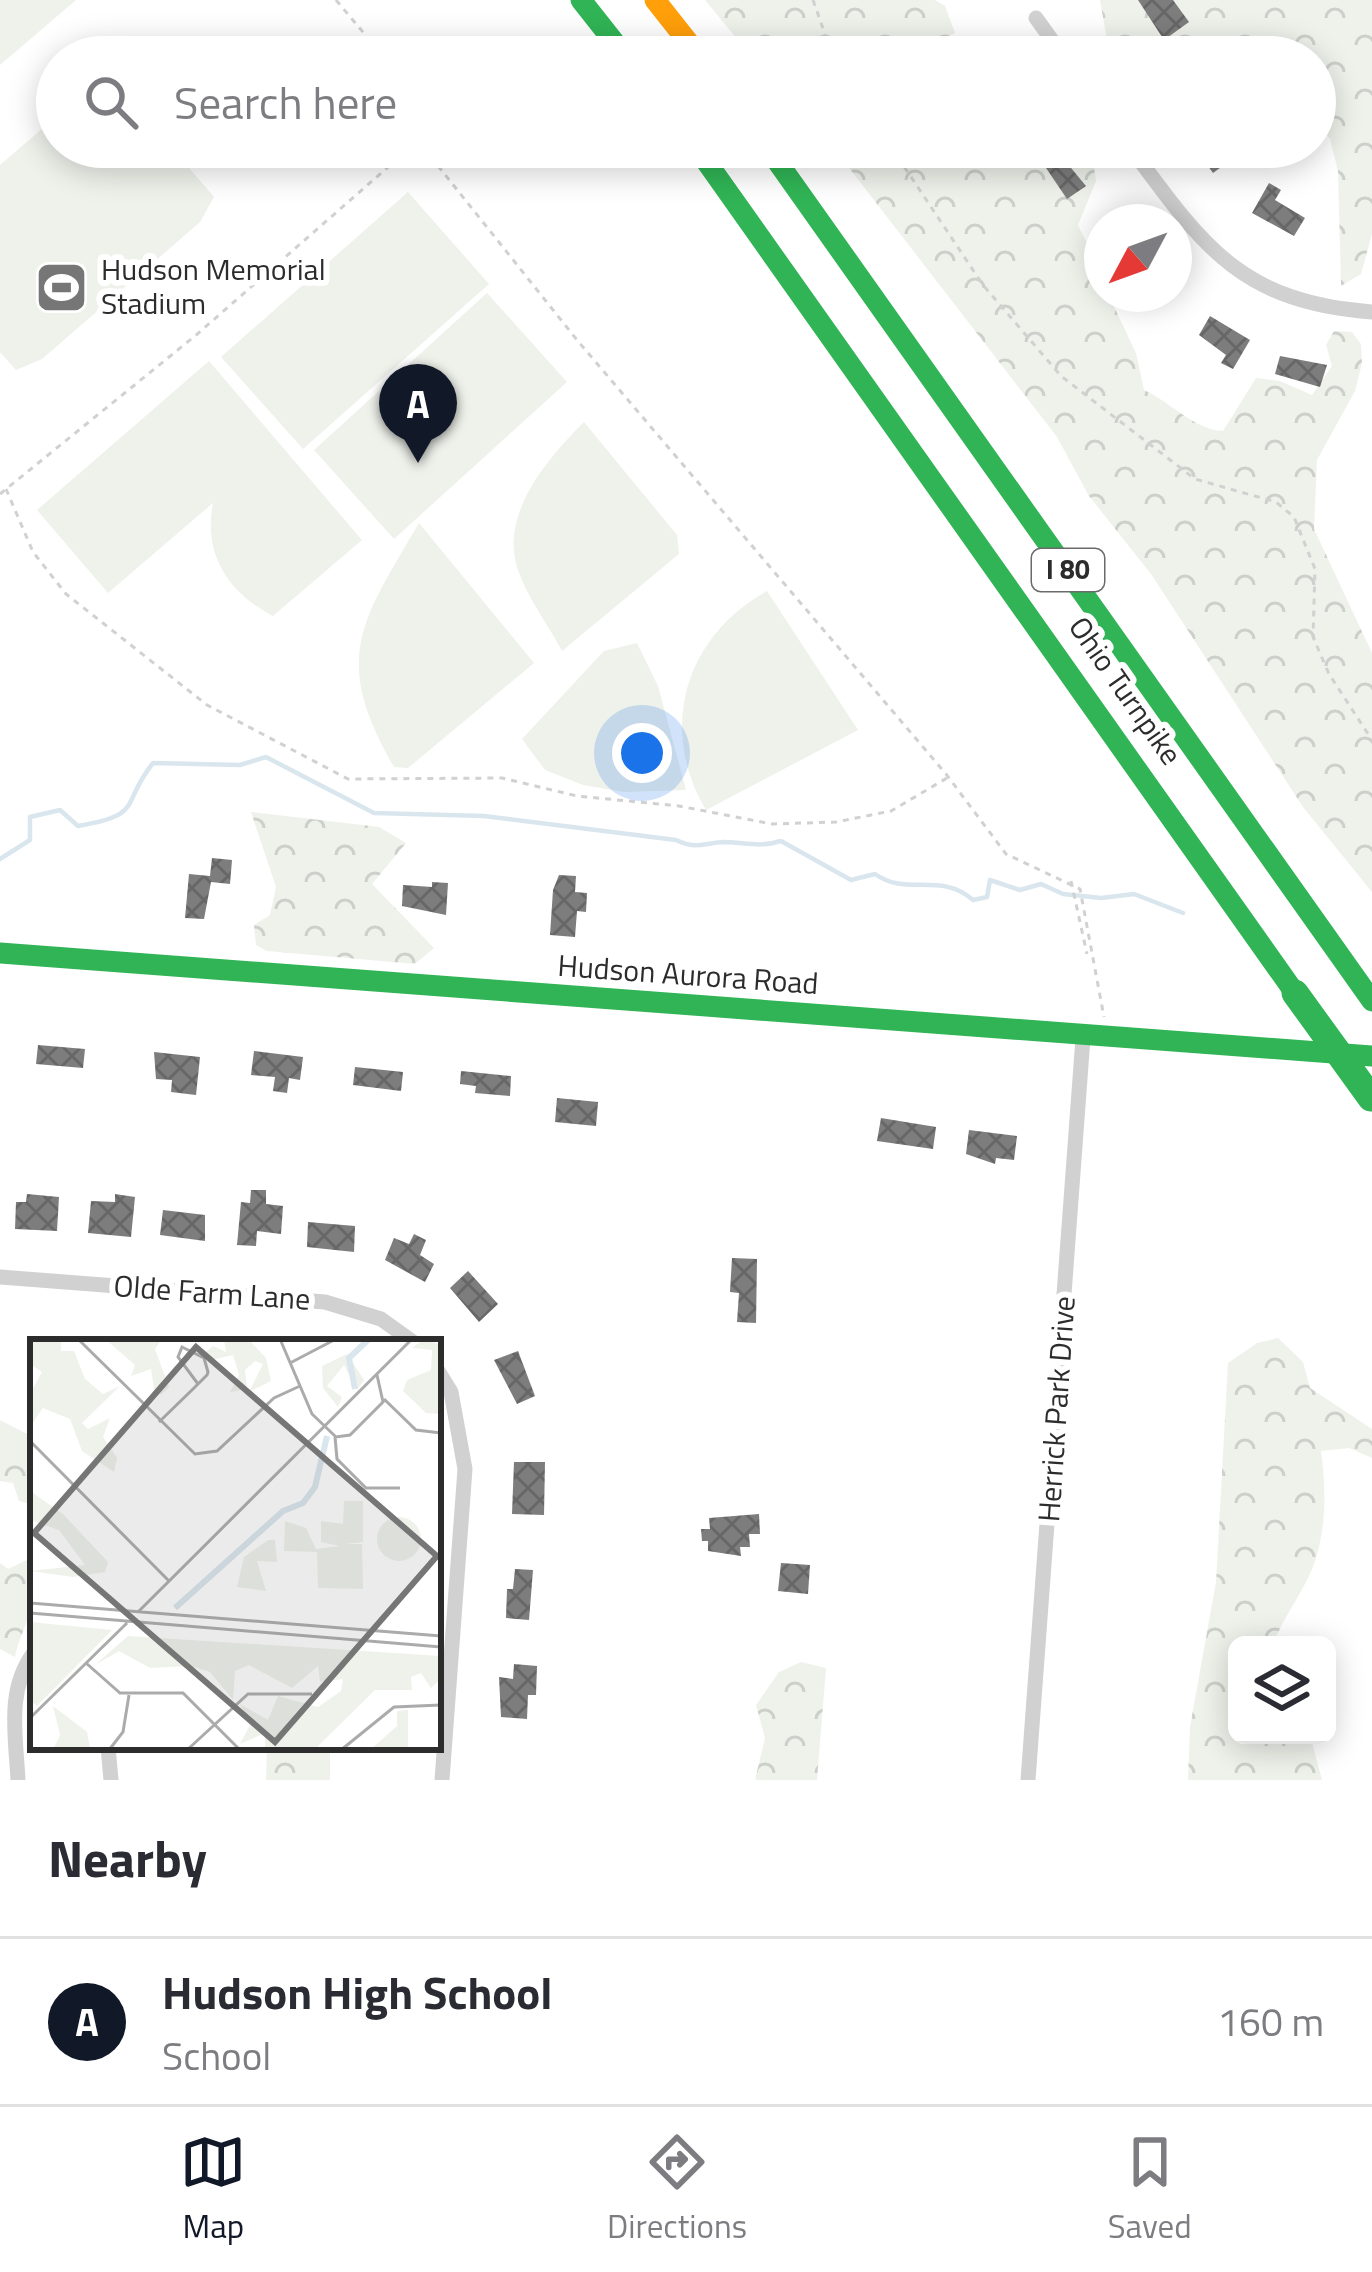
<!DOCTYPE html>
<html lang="en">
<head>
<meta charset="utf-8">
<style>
	:root { --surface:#fff; --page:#f7f7f7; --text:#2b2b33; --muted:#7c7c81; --line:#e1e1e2; --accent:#111827 }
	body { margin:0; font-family:"Titillium Web",sans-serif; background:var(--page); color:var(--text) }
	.controls { position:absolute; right:36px; bottom:36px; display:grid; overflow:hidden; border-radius:18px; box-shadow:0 6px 30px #0003 }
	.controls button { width:108px; height:108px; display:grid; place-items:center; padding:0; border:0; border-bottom:3px solid var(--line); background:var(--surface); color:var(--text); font:60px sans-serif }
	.compass { position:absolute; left:1084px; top:204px; width:108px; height:108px; border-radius:50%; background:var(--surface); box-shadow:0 6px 30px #0003; rotate:229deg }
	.you { position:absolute; left:642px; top:753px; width:42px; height:42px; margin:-30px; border:9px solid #fff; border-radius:50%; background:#1a73e8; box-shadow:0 0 0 18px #1a73e833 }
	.badge { display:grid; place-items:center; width:78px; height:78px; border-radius:50%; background:var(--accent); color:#fff; font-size:39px; font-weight:700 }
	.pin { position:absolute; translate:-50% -99px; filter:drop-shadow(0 3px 6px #0008) }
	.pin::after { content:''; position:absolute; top:63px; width:42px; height:36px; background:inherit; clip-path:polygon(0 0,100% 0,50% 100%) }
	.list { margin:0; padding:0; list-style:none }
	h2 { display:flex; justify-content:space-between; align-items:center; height:156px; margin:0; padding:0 48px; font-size:51px }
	h2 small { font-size:39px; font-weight:400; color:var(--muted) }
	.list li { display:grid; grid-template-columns:78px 1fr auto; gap:36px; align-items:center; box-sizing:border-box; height:168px; padding:0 48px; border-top:3px solid var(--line) }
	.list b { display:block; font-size:45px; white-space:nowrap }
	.list p { margin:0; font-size:39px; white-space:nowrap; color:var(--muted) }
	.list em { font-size:39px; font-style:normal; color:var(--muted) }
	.icon { flex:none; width:66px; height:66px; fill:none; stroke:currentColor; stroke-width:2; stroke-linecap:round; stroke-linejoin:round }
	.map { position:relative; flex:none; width:1372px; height:1780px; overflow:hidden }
	.search { position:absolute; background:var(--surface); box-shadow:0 6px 30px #0003; left:36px; right:36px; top:36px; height:132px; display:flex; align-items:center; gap:30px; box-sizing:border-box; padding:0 42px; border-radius:66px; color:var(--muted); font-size:45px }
	.sheet { height:324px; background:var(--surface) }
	nav { display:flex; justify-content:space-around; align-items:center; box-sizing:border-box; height:168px; border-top:3px solid var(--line); background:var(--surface); font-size:33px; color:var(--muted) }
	nav a { display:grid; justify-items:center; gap:6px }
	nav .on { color:var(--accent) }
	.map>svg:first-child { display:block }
</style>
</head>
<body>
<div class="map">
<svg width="1372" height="1780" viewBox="0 0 1372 1780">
	<defs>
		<pattern id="forest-crowns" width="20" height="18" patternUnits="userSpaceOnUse" patternTransform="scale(3)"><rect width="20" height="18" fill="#eff2eb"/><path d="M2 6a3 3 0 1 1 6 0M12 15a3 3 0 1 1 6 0" fill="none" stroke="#cdd0ca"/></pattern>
		<pattern id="building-cross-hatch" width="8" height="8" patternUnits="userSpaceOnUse" patternTransform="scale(3)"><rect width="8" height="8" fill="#7d7d7d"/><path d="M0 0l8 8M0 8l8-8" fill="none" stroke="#676767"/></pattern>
	</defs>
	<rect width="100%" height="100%" fill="#fff"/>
	<g fill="url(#forest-crowns)">
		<polygon points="705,0 935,0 945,6 955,33 905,57 752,57"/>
		<polygon points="1100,0 1372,0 1372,234 1361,274 1341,286 1338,171 1330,139 1315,120 1315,57 1110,57"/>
		<path d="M833,147H1091L1096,181L1078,225L1098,266L1102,294H1108L1136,353L1144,390C1171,402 1194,430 1223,431L1256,378L1280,381L1312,395L1332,366L1326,345L1334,331L1352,332L1361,344L1362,363L1355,391L1317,460L1314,529L1372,653V892L1303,807L1151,574L1089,496L1057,437Z"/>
		<polygon points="251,812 379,827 406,843 372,884 434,948 415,964 267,951 256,945 254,925 270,915 276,887"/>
		<path d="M1278,1338L1303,1362L1310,1388L1372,1429V1458L1349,1448L1321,1451C1326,1489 1327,1529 1313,1567C1302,1594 1283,1617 1273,1645H1237V1735H1310L1322,1780H1188L1190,1727L1216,1582L1228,1363L1257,1343Z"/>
		<polygon points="0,1420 33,1437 33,1505 19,1501 13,1483 0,1481"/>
		<path d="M27,1560C48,1591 21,1626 15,1657L0,1649V1563L8,1569Z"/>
		<polygon points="801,1662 826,1668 817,1780 755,1780 765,1738 756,1705 779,1672"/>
		<polygon points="267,1748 330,1752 330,1780 266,1780"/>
	</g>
	<g fill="#eff2eb">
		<polygon points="0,0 76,0 0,65"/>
		<polygon points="57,116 57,147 171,147 214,197 200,222 42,359 16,370 0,352 0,165"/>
		<polygon points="408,192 489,284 303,449 221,357"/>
		<polygon points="487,293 567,382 394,539 314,450"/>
		<path d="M209,361L362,540L273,616C227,592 203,553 213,503L108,593L37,510Z"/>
		<path d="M584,422L677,535L679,554L562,651C548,624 521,589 515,559C505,507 551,455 584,422Z"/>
		<path d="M419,523L534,663L408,768L394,767C331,658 361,622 419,523Z"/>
		<path d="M767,591L858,730L706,810C658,729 684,637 767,591Z"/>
		<polygon points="637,643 658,686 686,790 624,792 583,785 545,770 522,739 604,651"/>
	</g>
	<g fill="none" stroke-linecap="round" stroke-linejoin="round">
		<path stroke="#d9e6ee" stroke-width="4.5" d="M0,859L30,840V817L60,810L78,826C145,815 120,804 153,763L240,765L266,757L374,813L484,816L676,840C697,850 703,843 723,842C744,842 759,848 781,841L851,880L875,874C907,897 940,871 973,900L987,897L990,880L1020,890L1041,884L1063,894L1101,898L1134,894L1183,913"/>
	</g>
	<g fill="url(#building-cross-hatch)">
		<polygon points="1138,0 1173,0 1189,22 1164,40"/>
		<polygon points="1194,147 1249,147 1213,173"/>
		<polygon points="1057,151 1086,186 1067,199 1042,162"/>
		<polygon points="1269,183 1281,190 1275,200 1305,218 1294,236 1252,213"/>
		<polygon points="1210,316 1250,340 1233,369 1221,363 1226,355 1199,335"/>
		<polygon points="1280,356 1327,365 1320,387 1275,374"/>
		<polygon points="212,858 232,860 230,884 211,882 204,919 185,918 189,874 210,876"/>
		<polygon points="559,875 576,876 575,892 587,893 586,912 577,911 575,937 550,935 553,890"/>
		<polygon points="432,882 448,883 446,915 402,906 403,885 432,887"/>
		<polygon points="38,1045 85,1049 83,1068 36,1064"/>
		<polygon points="254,1051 303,1057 300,1080 289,1078 287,1093 273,1091 275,1077 251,1075"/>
		<polygon points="154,1052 200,1057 196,1095 171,1092 172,1080 156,1079"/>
		<polygon points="355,1067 403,1072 401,1091 353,1085"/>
		<polygon points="461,1071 511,1076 510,1096 475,1093 476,1086 460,1084"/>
		<polygon points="557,1098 598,1102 596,1126 555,1122"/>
		<polygon points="881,1118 936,1127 933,1149 877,1141"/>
		<polygon points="969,1130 1017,1136 1014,1160 996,1158 995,1164 966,1154"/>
		<polygon points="251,1190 266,1190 266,1204 283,1206 281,1234 257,1231 256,1246 237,1245 241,1202 250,1203"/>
		<polygon points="27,1194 59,1197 57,1231 15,1229 16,1202 26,1202"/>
		<polygon points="115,1194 135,1197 131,1237 88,1233 91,1201 115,1202"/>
		<polygon points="163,1210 205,1215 205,1241 160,1235"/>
		<polygon points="308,1222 355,1226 354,1252 307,1247"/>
		<polygon points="414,1234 426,1240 420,1255 434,1264 425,1282 385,1260 394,1238 409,1244"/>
		<polygon points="732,1258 757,1259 756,1323 737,1322 739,1293 730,1292"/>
		<polygon points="468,1271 498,1304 479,1322 450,1288"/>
		<polygon points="518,1351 535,1396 517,1404 494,1360"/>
		<polygon points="514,1462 545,1462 544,1515 512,1514"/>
		<polygon points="759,1514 760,1534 749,1534 750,1547 740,1547 741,1556 708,1551 708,1541 702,1541 701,1529 710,1529 709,1518"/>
		<polygon points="781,1563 810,1565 808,1594 778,1591"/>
		<polygon points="515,1569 533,1570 529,1620 506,1618 507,1589 513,1589"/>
		<polygon points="514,1664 537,1666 536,1695 528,1695 527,1719 501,1717 499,1677 513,1679"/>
	</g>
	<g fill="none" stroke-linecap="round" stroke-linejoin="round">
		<g stroke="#d1d1d1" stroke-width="3" stroke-dasharray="6 6" stroke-linecap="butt">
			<polyline points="336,0 384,57"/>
			<polyline points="813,0 833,57"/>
			<polyline points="423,147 577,340 946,774 1006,854 1080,889 1104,1017"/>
			<polyline points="891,147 983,285 1061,376 1195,479 1276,502 1294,517 1315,569 1313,637 1329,674 1372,740"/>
			<polyline points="6,489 33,552 66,594 207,705 348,779 502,778 577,796 679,806 772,824 836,822 891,811 947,778"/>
			<polyline points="0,494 195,336 411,147"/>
			<polyline points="1071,881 1087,954"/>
		</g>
		<g stroke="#d1d1d1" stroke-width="15">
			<polyline points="1036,18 1064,57"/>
			<path d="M1130,147C1203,246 1240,302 1372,312"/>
			<polyline points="0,1277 325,1302 381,1319 413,1342"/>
			<polyline points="438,1371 451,1392 465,1469 442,1780"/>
			<polyline points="108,1747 111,1780"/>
			<path d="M18,1780C16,1737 6,1691 33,1654"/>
			<polyline points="1028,1780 1083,1038"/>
		</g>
		<g stroke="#30b455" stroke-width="21">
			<polyline points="581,0 626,57"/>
			<polyline points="696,147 1295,993"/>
			<polyline points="767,147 1372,1001"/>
			<polyline points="0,953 1372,1056"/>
		</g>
		<polyline stroke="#ff9f0a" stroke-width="21" points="655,0 700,57"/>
		<polyline stroke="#30b455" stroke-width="27" points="1295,993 1371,1098"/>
	</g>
	<defs>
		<symbol id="stadium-square" viewBox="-11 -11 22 22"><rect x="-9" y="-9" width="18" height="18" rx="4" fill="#767676" stroke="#fff"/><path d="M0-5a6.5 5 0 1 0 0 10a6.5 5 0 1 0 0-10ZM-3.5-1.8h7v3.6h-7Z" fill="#fff"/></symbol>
	</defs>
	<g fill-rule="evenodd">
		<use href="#stadium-square" x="32" y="258" width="59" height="59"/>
	</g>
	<g text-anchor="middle" stroke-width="12" stroke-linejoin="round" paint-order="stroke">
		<rect fill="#fff" stroke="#6b6b6b" stroke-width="3" x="1032" y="549" width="72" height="42" rx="9"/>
		<g font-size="27" font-weight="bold" fill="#2c2c2c">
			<text x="1068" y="579">I 80</text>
		</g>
		<g font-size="30" fill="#2c2c2c" stroke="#fff" text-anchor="start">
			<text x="101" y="280">Hudson Memorial<tspan x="101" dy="34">Stadium</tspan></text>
		</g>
		<g font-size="30" fill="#2c2c2c" stroke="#fff">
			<text transform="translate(1125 691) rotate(55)" y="10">Ohio Turnpike</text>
			<text transform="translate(688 975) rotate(4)" y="10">Hudson Aurora Road</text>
			<text transform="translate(212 1293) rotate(4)" y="10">Olde Farm Lane</text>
			<text transform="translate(1057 1409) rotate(-86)" y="10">Herrick Park Drive</text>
		</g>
	</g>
	<g transform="translate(30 1339)">
		<rect width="411" height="411" fill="#fff"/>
		<path d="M0,0H31V12H44L55,40L73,55L90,47L52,84L58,90L80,79L73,98L87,119L84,133L52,112L40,80L13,69L0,88V55L12,33L0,25ZM75,0H132L125,10L139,48L131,56L124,50L121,30L101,37L105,26ZM194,0H218L236,19L241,42L219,53L233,25L225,22L215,31L217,50L200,53L209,36L203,16L181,21L175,14L183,7L196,13ZM394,0L411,6V75L396,74L373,52L377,41L401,31L402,11L382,9ZM317,15L334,41L327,51L314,26L297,47L312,58L308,68L293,49L292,27ZM0,152L33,175L78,223L75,233L43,238L0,232L55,226L29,191L0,181ZM0,283L82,291L7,367L0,361ZM98,297L411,317V340L401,349L391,334L381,338L382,351H345L284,411H235V394L210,405L220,386L210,365L238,381L248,357L288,368L311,352L313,340L290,343L288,327L262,349L219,326L205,332L203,361L180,333L161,327L120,329L89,312L65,326ZM23,367L57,393L60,409L23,411L30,396ZM378,371V411H340L367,387V372Z" fill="#eff2eb"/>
		<path d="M314,162H333V203L314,205H332L333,250L288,249L287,213L254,212L255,182L276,189L286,210L310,207L291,203V182L313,185ZM347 200a22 22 0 1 1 44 0a22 22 0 1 1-44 0ZM238,201H245L247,223L227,222L236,252L207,248L214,218Z" fill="#eff2eb"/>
		<path fill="none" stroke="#d9e6ee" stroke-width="6" d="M325,50L319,19L339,0M145,269L253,172L273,164L285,148L297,97"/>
		<path fill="none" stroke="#ababab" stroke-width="3" d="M48,0L165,115L187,112L244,59L270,47M250,0L282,75L306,98L320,96L353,63L347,36M260,24L306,0M354,60L386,91L411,94M129,83L163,50L177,36L178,33L174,19L152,8L148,18L168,45M305,98L307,120L336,149H370M0,102L139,242M0,264L411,297M108,273L382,0M0,274L411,308M56,324L90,354H153L210,411M0,379L97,284M79,411L93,393L99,356M157,411L218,355H282M311,411L364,368L411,366"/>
		<path fill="#767676" fill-opacity="0.15" stroke="#767676" stroke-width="6" d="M166,8L407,217L245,403L4,194Z"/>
		<rect width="411" height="411" fill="none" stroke="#2c2c2c" stroke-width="6"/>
	</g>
</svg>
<div class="controls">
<button><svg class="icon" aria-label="layers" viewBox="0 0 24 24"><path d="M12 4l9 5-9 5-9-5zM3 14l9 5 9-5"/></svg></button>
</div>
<svg class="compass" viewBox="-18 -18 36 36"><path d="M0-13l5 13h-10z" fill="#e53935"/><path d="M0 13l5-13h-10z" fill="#7c7c81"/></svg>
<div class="you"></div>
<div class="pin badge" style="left:418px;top:463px">A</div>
<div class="search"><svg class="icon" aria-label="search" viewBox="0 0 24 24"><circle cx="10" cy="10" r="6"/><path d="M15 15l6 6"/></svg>Search here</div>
</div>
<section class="sheet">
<h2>Nearby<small></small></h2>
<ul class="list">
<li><span class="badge">A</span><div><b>Hudson High School</b><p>School</p></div><em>160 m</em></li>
</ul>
</section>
<nav>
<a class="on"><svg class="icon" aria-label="map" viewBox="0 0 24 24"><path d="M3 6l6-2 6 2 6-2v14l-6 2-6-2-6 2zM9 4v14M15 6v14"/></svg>Map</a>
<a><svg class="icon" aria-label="directions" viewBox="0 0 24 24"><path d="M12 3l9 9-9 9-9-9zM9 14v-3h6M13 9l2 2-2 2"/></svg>Directions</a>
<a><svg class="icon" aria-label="saved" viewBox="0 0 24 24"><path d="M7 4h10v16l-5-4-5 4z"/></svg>Saved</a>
</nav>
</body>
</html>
